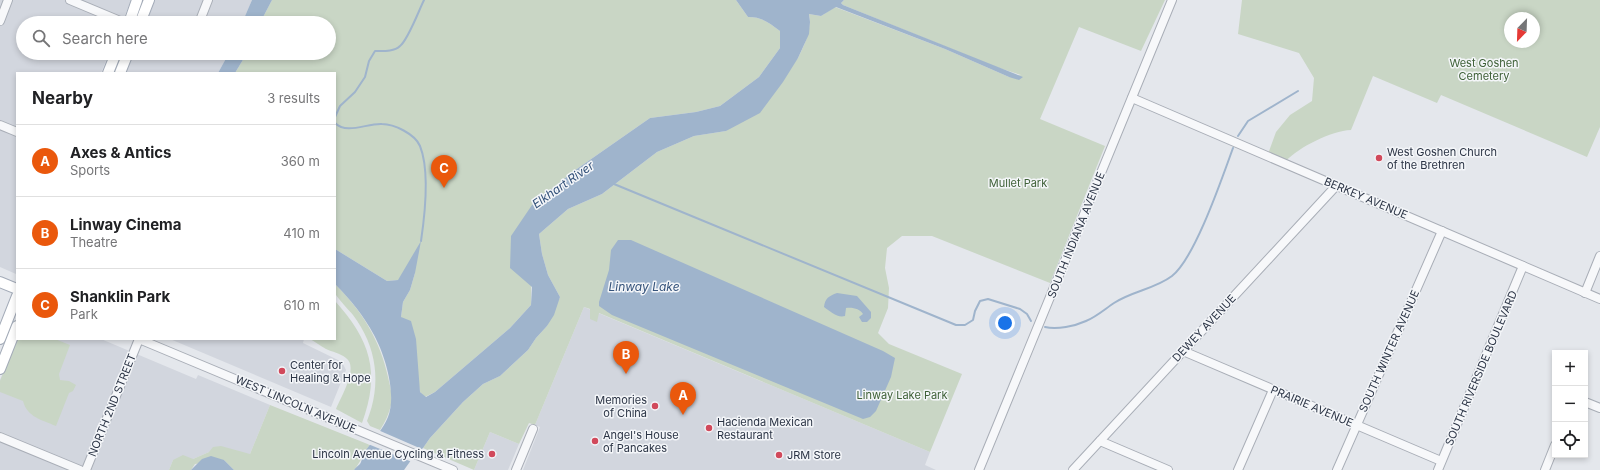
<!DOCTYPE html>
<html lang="en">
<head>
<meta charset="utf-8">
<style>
	:root { --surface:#fff; --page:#f6f6f6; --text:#202124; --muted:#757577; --line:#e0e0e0; --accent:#ea580c }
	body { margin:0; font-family:Inter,sans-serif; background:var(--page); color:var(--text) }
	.controls { position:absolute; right:12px; bottom:12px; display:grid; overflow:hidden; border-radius:0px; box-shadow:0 2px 6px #0003 }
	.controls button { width:36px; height:36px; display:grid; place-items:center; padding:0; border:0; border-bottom:1px solid var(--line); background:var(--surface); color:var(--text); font:20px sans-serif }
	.compass { position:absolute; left:1504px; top:12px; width:36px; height:36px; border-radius:50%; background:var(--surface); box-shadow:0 2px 6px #0003; rotate:203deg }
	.you { position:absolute; left:1005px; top:323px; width:14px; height:14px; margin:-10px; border:3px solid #fff; border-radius:50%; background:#1a73e8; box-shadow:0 0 0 6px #1a73e833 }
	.badge { display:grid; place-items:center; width:26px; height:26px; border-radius:50%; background:var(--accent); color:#fff; font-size:13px; font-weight:700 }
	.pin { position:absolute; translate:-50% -33px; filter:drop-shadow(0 1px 2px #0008) }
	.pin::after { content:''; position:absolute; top:21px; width:14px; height:12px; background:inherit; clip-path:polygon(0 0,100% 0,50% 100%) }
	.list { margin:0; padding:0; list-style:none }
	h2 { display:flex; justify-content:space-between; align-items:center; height:52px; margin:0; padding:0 16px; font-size:17px }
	h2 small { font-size:13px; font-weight:400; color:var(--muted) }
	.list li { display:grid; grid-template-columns:26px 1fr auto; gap:12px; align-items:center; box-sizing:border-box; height:72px; padding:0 16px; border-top:1px solid var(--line) }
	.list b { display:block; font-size:15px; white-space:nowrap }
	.list p { margin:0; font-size:13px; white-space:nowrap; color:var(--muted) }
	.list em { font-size:13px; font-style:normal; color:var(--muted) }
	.icon { flex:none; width:22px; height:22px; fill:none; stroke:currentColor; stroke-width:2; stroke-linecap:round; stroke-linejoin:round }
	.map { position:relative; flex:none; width:1600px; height:470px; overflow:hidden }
	.search { position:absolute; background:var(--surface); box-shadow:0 2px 6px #0003; left:16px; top:16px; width:320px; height:44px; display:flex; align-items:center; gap:10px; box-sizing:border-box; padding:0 14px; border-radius:22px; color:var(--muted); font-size:15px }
	.panel { position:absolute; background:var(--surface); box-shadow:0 2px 6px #0003; left:16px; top:72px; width:320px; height:268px; border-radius:0px }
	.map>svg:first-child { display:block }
</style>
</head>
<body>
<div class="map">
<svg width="1600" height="470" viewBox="0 0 1600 470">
	<rect width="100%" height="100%" fill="#e4e7ec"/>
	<g fill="#d2d6de">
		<polygon points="0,0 131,0 122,23 23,23 23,53 109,53 101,73 17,73 16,274 0,267"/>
		<polygon points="155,0 252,0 242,23 148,23 148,18"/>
		<polygon points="134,53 229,53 218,73 125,73"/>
		<polygon points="584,307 930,452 925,465 936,470 523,470 540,427 535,425"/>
		<polygon points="18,339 101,339 196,379 198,375 270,405 250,454 209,452 193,459 173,460 169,470 80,470 0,437 0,380"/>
		<polygon points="170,339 304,339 303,343 342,362 346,370 331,407"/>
		<polygon points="490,432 519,444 508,470 474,470"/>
		<polygon points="0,438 77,470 0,470"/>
	</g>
	<g fill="#c9d6c5" fill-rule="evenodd">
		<path d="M272,0H736L748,17C763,17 769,23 780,31V48L759,77L720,106L696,112L650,118L574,171L532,205L531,305L510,328L435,392L425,397L420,392L418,381L401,317L403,302L410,290L415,273L398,280L387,281L335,249V73H235L247,53H329V23H260Z"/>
		<path d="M844,0H1165L1141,51L1079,27L1040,119L1105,146L1050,283L932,236H902L887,248L885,268L889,288L888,308L878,333L889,344L962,374L930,452L599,313L597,322L590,319V309L584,307L535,425L529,423L519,444L490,432L474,470L423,448L430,438L463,402L483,384L500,376L528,350L536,338L547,326L560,297L548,275L542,254L539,234L568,209L602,194L657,152L694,136L726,131L798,58C805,44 812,29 809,14L821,16L835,7L945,49L1009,77L1021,75L996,67L843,5L841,3Z"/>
		<path d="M1242,0H1600V127L1587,157L1441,95L1437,103L1373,76L1351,130C1331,131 1299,147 1286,161L1268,154L1276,132L1290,115L1312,101L1314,78L1299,53L1238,34ZM1510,18H1534V42H1510Z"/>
		<path d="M335,284C362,311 380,340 388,377C390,386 393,395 391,405C389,414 385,422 380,430L370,426L367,421C382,384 377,347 353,315C349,310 337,298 335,293C334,291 335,287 335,284Z"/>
		<path d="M335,301C370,340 381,372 362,423L336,409C341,397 359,367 346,358C340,353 332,352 326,349C320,346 316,342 310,339H335Z"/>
		<path d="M17,339H55L70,345L59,374L60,380L69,381L76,385L73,391L69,393L56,426C42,420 27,417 23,401L0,392V381Z"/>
		<path d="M270,405L370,445C363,453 361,462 354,470H234L224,460L195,464L191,470H169L173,460L183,455L193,459L209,452L213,447L221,446L250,454Z"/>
	</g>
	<g fill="#9fb4cc">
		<polygon points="252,0 272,0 260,23 242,23"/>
		<path d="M736,0H844L841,3L843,5L1023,77L1019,80L1009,77L945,49L836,7L821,16L809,14L810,22L809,34L798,58L783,82L760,113L726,131L694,136L657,152L602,194L568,209L539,234L542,254L548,275L560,297L554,315L547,326L536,338L528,350L500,376L483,384L463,402L430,438L423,448L414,456L404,470H354C355,468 358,466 360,464C363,459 362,454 366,450C374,439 383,429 388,417C397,394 385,355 374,335C364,316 350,299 335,284V249L387,281L398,280L421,241L415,273L410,290L403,302L401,317L411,321L416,339L420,392L426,397L435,392L510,328L531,305L532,287L510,268L511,236L532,205L574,171L650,118L696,112L720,106L759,77L780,48V31C769,23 763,17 748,17Z"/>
		<polygon points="229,53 247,53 235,73 218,73"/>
		<polygon points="618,240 631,240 883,351 895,358 891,377 876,411 870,417 863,419 612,315 599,306 599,302 609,270 611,250"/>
		<path d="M837,293L857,296L871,312V318L867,322H862L859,317L863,314C860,309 853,307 846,308L845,316C837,318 831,312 824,307C825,298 829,296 837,293Z"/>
		<polygon points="211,456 224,460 234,470 191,470 202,459"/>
	</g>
	<polygon fill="#e4e7ec" points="378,430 424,450 412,462 368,444"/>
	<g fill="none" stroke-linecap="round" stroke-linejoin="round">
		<g stroke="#9fb4cc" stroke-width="2">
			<path d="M335,117L340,106L355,92L365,77L369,61L375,51C383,51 394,52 400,46C408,40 419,10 424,0"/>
			<path d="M335,123C347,135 367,123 382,124C394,124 415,134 420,146C430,171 425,214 421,241"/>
			<polyline points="1238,136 1248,121 1298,91"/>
			<polyline points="614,184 956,325 965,325 973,320 975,311 980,301 988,299 1020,309 1027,314 1031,321"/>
			<path d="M1045,327C1057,330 1075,326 1086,321C1096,317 1105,309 1114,303C1132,291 1155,289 1172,276C1195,258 1222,178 1233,148"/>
		</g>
		<defs>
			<g id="minor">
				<polyline points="70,0 125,23"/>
				<polyline points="0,21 8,0"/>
				<polyline points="199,23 208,0"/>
				<polyline points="1132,98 1600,299"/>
				<polyline points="0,125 17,132"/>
				<polyline points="1585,293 1600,256"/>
				<polyline points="139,339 453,470"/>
				<polyline points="1183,351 1441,461"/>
				<polyline points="1585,402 1600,408"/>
				<polyline points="0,437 80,470"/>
				<polyline points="1100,441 1168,470"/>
				<polyline points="86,470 139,339"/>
				<polyline points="516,470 533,429"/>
				<polyline points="979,470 1172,0"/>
				<polyline points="1073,470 1336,186"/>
				<polyline points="1238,470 1273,390"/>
				<polyline points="1337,470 1442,231"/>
				<polyline points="1438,470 1523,266"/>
				<polyline points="1545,470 1555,445"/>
			</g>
			<g id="major">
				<polyline points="129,23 137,0"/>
				<polyline points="140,23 149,0"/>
				<polyline points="108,73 116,53"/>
				<polyline points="120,73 128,53"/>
				<polyline points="0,282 17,289"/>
				<polyline points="0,339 17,296"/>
				<polyline points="0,369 17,326"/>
			</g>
		</defs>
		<use href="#minor" stroke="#a9aeb7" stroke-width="10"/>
		<use href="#major" stroke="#a3abb8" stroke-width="12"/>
		<use href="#minor" stroke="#f7f8fa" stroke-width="8"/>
		<use href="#major" stroke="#fff" stroke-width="10"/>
	</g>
	<g fill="#d1495b" stroke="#f4f6f9" stroke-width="1.5">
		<circle cx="1379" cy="158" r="4"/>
		<circle cx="282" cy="371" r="4"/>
		<circle cx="655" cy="406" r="4"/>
		<circle cx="709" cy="428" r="4"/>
		<circle cx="595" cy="441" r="4"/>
		<circle cx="492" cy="454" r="4"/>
		<circle cx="779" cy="455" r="4"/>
	</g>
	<g text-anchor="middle" stroke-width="3" stroke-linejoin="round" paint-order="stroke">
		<g font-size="11" fill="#3f6138" stroke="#f4f6f9">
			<text x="1484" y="67">West Goshen<tspan x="1484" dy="13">Cemetery</tspan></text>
			<text x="1018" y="187">Mullet Park</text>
			<text x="902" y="399">Linway Lake Park</text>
		</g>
		<g font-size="11" fill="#2b3445" stroke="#f4f6f9" text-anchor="start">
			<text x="1387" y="156">West Goshen Church<tspan x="1387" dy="13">of the Brethren</tspan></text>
			<text x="290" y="369">Center for<tspan x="290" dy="13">Healing &amp; Hope</tspan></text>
			<text x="647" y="404" text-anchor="end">Memories<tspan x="647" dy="13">of China</tspan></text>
			<text x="717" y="426">Hacienda Mexican<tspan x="717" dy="13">Restaurant</tspan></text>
			<text x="603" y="439">Angel's House<tspan x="603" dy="13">of Pancakes</tspan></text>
			<text x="484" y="458" text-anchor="end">Lincoln Avenue Cycling &amp; Fitness</text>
			<text x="787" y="459">JRM Store</text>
		</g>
		<g font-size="11" fill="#2b3445" stroke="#f4f6f9">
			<text transform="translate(1366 198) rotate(23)" y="4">BERKEY AVENUE</text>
			<text transform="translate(1076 235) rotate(-68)" y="4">SOUTH INDIANA AVENUE</text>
			<text transform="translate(1204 328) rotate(-47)" y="4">DEWEY AVENUE</text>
			<text transform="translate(1389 351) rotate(-66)" y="4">SOUTH WINTER AVENUE</text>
			<text transform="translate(1481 368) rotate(-67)" y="4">SOUTH RIVERSIDE BOULEVARD</text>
			<text transform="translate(296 404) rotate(23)" y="4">WEST LINCOLN AVENUE</text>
			<text transform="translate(112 405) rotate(-68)" y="4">NORTH 2ND STREET</text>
			<text transform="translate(1312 406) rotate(23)" y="4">PRAIRIE AVENUE</text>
		</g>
		<g font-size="12" font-style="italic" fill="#34527a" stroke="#f4f6f9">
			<text transform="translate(563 185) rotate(-35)" y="4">Elkhart River</text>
			<text x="644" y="291">Linway Lake</text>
		</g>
	</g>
</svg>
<div class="controls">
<button>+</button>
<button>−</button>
<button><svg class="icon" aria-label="locate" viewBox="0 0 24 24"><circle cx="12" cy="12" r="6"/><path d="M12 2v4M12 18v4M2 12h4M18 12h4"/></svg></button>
</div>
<svg class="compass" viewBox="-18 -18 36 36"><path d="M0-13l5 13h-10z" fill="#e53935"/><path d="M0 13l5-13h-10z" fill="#757577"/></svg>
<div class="you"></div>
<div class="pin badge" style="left:683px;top:415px">A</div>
<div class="pin badge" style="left:626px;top:374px">B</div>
<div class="pin badge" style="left:444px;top:188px">C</div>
<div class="search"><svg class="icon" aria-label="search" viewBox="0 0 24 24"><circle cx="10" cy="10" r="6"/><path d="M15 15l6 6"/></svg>Search here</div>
<section class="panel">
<h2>Nearby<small>3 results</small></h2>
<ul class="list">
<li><span class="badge">A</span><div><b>Axes &amp; Antics</b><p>Sports</p></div><em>360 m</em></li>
<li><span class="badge">B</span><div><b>Linway Cinema</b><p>Theatre</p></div><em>410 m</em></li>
<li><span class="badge">C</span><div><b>Shanklin Park</b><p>Park</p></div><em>610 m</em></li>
</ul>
</section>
</div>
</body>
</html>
